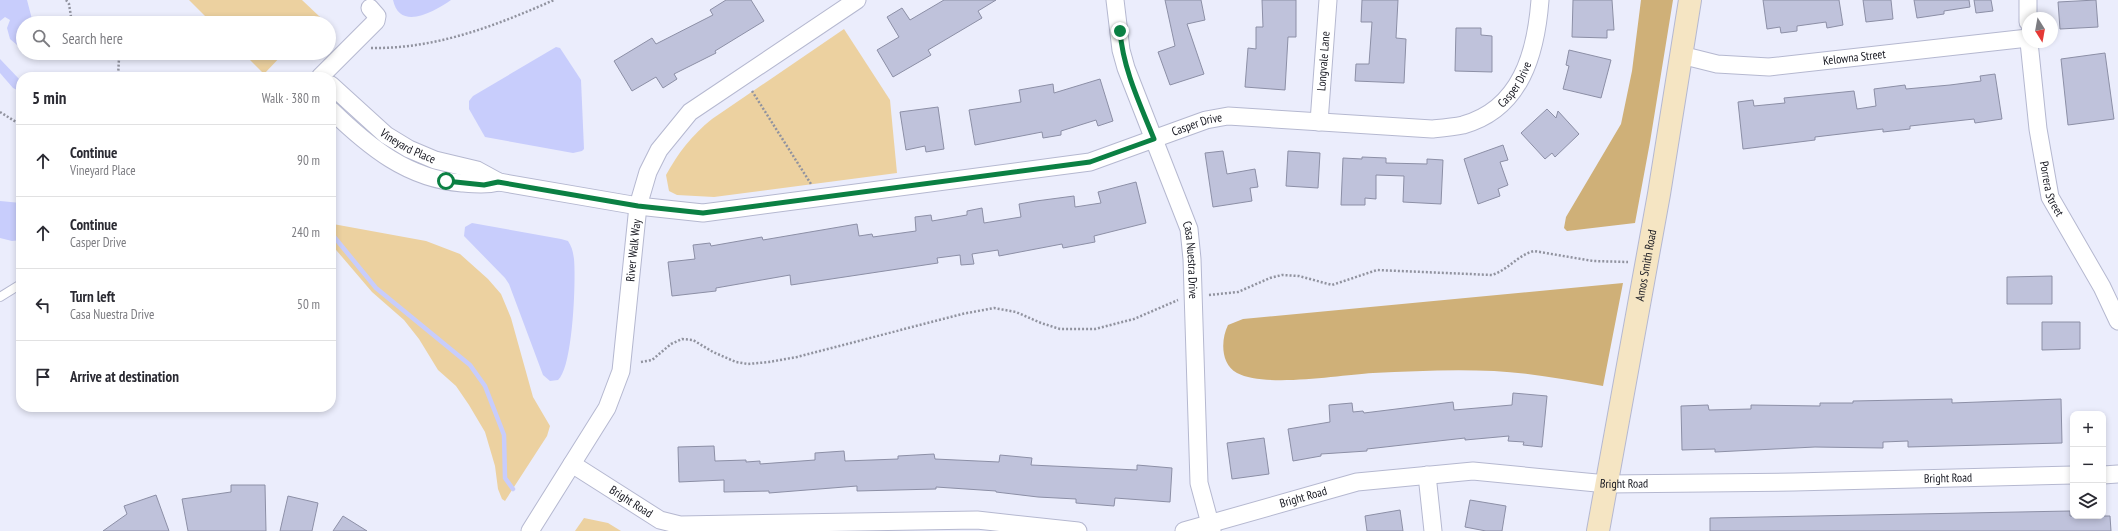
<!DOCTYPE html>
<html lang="en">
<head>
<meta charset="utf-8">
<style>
	:root { --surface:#fff; --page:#f2f2f3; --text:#2b2b33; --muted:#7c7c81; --line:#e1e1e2 }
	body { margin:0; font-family:"PT Sans Narrow",sans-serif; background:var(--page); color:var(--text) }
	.controls { position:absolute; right:12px; bottom:12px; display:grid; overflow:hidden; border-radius:8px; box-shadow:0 2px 6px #0003 }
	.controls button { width:36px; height:36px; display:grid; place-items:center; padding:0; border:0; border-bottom:1px solid var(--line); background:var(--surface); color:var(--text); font:20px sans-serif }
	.compass { position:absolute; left:2022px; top:12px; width:36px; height:36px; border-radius:50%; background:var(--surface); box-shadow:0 2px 6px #0003; rotate:169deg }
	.stop { position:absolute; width:12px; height:12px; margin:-9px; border:3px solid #0b8043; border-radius:50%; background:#fff }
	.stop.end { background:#0b8043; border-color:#fff; box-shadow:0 1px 4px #0008 }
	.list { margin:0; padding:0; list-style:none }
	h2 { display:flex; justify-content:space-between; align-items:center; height:52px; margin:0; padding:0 16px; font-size:17px }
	h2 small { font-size:13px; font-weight:400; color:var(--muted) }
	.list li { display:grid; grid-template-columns:26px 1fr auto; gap:12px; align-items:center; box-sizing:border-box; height:72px; padding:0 16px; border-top:1px solid var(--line) }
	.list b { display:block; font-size:15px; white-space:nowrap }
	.list p { margin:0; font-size:13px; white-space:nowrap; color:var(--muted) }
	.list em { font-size:13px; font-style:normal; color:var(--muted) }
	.icon { flex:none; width:22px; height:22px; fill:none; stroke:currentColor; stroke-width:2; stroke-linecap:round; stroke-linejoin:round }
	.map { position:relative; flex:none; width:2118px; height:531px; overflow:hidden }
	.search { position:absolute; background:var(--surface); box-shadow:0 2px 6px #0003; left:16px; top:16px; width:320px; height:44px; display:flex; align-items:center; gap:10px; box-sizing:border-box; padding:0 14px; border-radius:22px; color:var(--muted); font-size:15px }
	.panel { position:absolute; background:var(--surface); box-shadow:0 2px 6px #0003; left:16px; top:72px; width:320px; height:340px; border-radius:16px }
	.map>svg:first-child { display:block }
</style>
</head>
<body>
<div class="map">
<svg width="2118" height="531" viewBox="0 0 2118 531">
	<rect width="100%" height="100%" fill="#ebedfc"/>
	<g fill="#ecd1a0">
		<polygon points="189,0 302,0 320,17 314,23 212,23"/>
		<path d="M844,29L890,100L897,173L714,197L677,195L669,191L666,175C678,153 692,135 712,119Z"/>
		<polygon points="243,53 284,53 264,74"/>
		<polygon points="333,224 426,241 460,254 488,279 501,294 511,318 533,397 550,426 547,436 505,501 502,499 498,489 495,466 485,432 469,405 456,386 438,370 419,339 404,320 372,292 331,244 331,225"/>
		<polygon points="584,518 608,523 621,531 575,531"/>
	</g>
	<g fill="#cfb078">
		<polygon points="1641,0 1673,0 1650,142 1635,223 1567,231 1564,228 1566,217 1621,124 1632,71"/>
		<path d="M1623,283L1603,386C1567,380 1531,373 1494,371C1454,369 1413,371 1373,373C1339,375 1266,388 1237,373C1220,364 1221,339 1228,325L1243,319Z"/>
	</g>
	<g fill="#c8cdfc">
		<polygon points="0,0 27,0 33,23 23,23 23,50 10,39 7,28 10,20 5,17 0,21"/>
		<path d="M393,0H451C435,11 400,32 393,0Z"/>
		<polygon points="556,47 560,48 581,80 584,149 582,151 573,153 485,137 469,109 469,101 473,96"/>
		<polygon points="0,59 21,81 21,92 13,88 0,73"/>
		<polygon points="0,201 21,203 21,240 12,241 0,238"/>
		<path d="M472,223L561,239L568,241C572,247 573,252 574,259C576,280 573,367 558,380L550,381L543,375L509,284L505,278L464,236L465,227Z"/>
	</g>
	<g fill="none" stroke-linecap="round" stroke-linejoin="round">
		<polyline stroke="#c8cdfc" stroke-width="4.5" points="331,233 376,288 470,365 485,386 504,435 505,478 513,489"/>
	</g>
	<g fill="#bfc2db" stroke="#8c8fa6">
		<polygon points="726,0 751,0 764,21 715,51 716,53 674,74 677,79 663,88 656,77 632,91 614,61 652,38 656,44 713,15 710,10"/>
		<polygon points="944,0 996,0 978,11 982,18 928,50 931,55 893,77 877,50 899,37 887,17 902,8 910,20"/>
		<polygon points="1165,0 1201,0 1205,20 1187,24 1204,74 1170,85 1158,52 1175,46"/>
		<polygon points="1262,0 1296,0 1296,37 1288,37 1285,90 1245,87 1248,48 1256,49 1256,27 1263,27"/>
		<polygon points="1362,0 1398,0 1396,38 1406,39 1404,83 1355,81 1356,64 1369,64 1372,22 1361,22"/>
		<polygon points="1573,0 1612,0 1614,30 1607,30 1607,38 1572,37"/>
		<polygon points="1763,0 1839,0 1843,25 1827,28 1826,22 1797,26 1797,31 1781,33 1780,27 1767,29"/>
		<polygon points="1863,0 1891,0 1893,19 1866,22"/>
		<polygon points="1914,0 1969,0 1970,7 1944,11 1944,14 1917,18"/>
		<polygon points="1974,0 1991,0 1993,11 1976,13"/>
		<polygon points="2096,0 2098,27 2060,29 2058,2"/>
		<polygon points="1456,28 1481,28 1481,35 1492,36 1492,72 1455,71"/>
		<polygon points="1569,50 1611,60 1601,98 1563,89 1569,66 1566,65"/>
		<polygon points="2105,53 2114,119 2068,125 2061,59"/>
		<polygon points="1995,74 2002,119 1975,123 1974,119 1910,126 1910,129 1883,132 1883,129 1815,137 1815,140 1743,149 1738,102 1753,100 1754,106 1785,103 1784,98 1854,91 1857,109 1876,106 1874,89 1905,85 1906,89 1950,85 1981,81 1980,76"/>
		<polygon points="1100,79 1113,121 1098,126 1096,120 1061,131 1061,135 1043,138 1042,132 975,145 969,110 1021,102 1019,90 1053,84 1054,93"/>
		<polygon points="938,107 944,149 926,152 925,146 906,150 900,112"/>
		<polygon points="1547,109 1556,118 1558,111 1579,134 1555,157 1552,153 1545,159 1521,133"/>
		<polygon points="1503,145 1508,160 1500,162 1508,185 1498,189 1500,196 1478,204 1464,159"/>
		<polygon points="1223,151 1227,174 1255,169 1258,187 1250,188 1252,201 1213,207 1205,153"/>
		<polygon points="1288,151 1320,153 1318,188 1286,186"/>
		<polygon points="1362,157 1386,158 1386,163 1427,164 1427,159 1443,160 1441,204 1403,202 1404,176 1376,175 1376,199 1365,198 1365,205 1341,205 1343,158 1362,159"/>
		<polygon points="1136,182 1146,223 1094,236 1095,242 1063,248 1062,244 999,256 998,250 972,254 974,264 961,265 960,255 937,258 938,263 791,285 790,275 716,288 716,291 672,296 668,262 695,259 693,245 710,243 711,246 762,237 763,240 857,224 859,236 872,234 873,237 916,231 915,217 931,215 932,221 967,215 967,211 982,208 984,223 1021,217 1019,204 1036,201 1074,196 1075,207 1101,203 1098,192"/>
		<polygon points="2052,276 2052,304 2007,304 2007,277"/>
		<polygon points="2042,322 2080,322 2080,349 2042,350"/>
		<polygon points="1513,393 1547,396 1542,447 1523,445 1524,442 1508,441 1509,436 1465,440 1465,438 1367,449 1367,451 1321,454 1321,456 1293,461 1288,429 1330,422 1329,405 1352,403 1353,412 1363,411 1364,413 1453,402 1454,410 1512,405"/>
		<polygon points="1952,399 1952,403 2061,399 2062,443 1908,447 1908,441 1883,442 1883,448 1815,447 1715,452 1715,449 1682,450 1681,406 1708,405 1709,410 1751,409 1751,405 1820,406 1820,403 1853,403 1853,401"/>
		<polygon points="1264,438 1269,474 1232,479 1227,443"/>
		<polygon points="714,446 715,461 746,460 746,462 760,461 760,464 815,460 815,453 844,451 845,461 898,459 898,456 934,454 935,459 999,462 1000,455 1032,458 1031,465 1137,470 1137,465 1172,468 1170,502 1115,498 1114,506 1076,503 1076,499 1038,497 996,492 996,491 936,487 936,489 857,491 857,486 769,493 769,491 724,492 724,480 679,482 678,447"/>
		<polygon points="231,485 265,485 266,531 188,531 182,499 231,492"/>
		<polygon points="156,495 169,531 103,531 127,514 124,506"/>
		<polygon points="288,496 318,503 312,531 280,531"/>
		<polygon points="1470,500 1506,506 1502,531 1486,531 1465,527"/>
		<polygon points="1400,510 1403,531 1367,531 1365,516"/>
		<polygon points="2070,511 2070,516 2110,516 2111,531 1710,531 1710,518"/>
		<polygon points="343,516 367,531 333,531"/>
	</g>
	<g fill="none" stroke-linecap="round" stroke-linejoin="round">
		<defs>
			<polyline id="lane" points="0,297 21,284"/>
			<g id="street">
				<path id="s1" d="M1115,0L1121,50L1126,68L1189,229L1192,259L1199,483L1212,531"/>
				<polyline points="2028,0 2028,22"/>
				<path id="s2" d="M2029,42L2038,129L2050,197L2102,287L2118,321"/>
				<path id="s3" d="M1681,55L1717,64L1769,67L2028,38"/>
				<polyline points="320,77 376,21 377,16 370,8"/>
				<path id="s4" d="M331,85L386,135L409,149L435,160L477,170L499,182L638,206L703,213L1090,162L1206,120L1228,116L1432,129C1442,128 1453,127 1463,125C1521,109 1536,53 1540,0"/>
				<path d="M331,110C369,147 408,179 462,183C475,184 486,185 499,182"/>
				<path id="s5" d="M1319,122L1328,0"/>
				<path id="s6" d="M572,464L660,520L680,525L977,520L1078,531"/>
				<polyline points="1427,475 1433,531"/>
				<polyline points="2103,475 2118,474"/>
				<path id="s7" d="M530,531L607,408L621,371L638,206L648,172L659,150L690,112L857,0"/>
				<path id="s8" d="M1184,531L1357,482L1473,471L1607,484L1794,482L2073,475"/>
			</g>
			<g id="secondary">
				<path id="s9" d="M1598,531L1659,194L1690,0"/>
			</g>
		</defs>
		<use href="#lane" stroke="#b5b8d0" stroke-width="10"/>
		<use href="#street" stroke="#b5b8d0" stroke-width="19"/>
		<use href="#secondary" stroke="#b5b8d0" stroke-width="24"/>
		<g stroke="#91939f" stroke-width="2.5" stroke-dasharray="2 2" stroke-linecap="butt">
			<polyline points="66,0 69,4 72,23"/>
			<path d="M371,48C436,49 495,26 554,0"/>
			<polyline points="117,53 119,58 118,77"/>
			<polyline points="752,91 811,184"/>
			<polyline points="0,112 21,125"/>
			<path d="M1209,295L1238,292L1270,278L1282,275L1299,276L1332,285L1377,270L1492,275C1508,270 1518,255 1534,251L1593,261L1628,262"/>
			<polyline points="641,362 652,360 671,344 682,339 693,340 713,352 736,362 748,364 769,362 797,357 962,314 994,308 1016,312 1041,323 1060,329 1095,329 1134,319 1178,300"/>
		</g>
		<use href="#lane" stroke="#fff" stroke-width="8"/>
		<use href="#street" stroke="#fff" stroke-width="17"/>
		<use href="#secondary" stroke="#f5e5c3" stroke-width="22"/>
	</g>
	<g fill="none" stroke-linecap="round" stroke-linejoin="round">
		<path stroke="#0b8043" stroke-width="5" d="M446,181L484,185L498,182L638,206L703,213L1090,162L1154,139C1140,104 1123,69 1120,31"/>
	</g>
	<g text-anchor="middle" stroke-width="4" stroke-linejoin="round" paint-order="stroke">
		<g font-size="12" fill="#15161f" stroke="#ebedfc">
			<text dy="4" stroke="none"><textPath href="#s3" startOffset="175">Kelowna Street</textPath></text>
			<text dy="4" stroke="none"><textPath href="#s5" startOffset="61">Longvale Lane</textPath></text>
			<text dy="4" stroke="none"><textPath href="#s4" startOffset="1244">Casper Drive</textPath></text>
			<text dy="4" stroke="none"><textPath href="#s4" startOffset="908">Casper Drive</textPath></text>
			<text dy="4" stroke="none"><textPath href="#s4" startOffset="99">Vineyard Place</textPath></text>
			<text dy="4" stroke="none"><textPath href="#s2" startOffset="149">Porrera Street</textPath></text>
			<text dy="4" stroke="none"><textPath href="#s7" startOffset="306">River Walk Way</textPath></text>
			<text dy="4" stroke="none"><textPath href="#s1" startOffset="273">Casa Nuestra Drive</textPath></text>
			<text dy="4" stroke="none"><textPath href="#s9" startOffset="270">Amos Smith Road</textPath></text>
			<text dy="4" stroke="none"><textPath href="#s8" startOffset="772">Bright Road</textPath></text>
			<text dy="4" stroke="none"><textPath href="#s8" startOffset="448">Bright Road</textPath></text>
			<text dy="4" stroke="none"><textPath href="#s8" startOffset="124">Bright Road</textPath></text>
			<text dy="4" stroke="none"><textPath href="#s6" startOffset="70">Bright Road</textPath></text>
		</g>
	</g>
</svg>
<div class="controls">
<button>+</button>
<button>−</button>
<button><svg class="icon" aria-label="layers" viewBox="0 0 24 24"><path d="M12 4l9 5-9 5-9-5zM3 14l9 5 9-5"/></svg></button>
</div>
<svg class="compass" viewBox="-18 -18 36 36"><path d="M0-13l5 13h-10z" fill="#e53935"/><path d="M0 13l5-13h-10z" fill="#7c7c81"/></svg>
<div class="stop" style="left:446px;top:181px"></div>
<div class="stop end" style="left:1120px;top:31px"></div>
<div class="search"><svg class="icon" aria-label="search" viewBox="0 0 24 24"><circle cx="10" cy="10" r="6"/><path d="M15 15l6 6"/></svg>Search here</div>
<section class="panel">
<h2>5 min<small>Walk · 380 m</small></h2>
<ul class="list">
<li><svg class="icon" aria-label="ahead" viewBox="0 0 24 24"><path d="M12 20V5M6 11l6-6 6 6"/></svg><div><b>Continue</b><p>Vineyard Place</p></div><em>90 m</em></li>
<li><svg class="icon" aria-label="ahead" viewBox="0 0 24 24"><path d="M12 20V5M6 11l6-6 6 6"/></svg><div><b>Continue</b><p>Casper Drive</p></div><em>240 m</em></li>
<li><svg class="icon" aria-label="left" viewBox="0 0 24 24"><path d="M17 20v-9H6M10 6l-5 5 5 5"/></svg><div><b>Turn left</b><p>Casa Nuestra Drive</p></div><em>50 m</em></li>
<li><svg class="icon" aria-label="arrive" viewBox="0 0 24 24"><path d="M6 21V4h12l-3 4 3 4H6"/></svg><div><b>Arrive at destination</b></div></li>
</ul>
</section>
</div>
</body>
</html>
